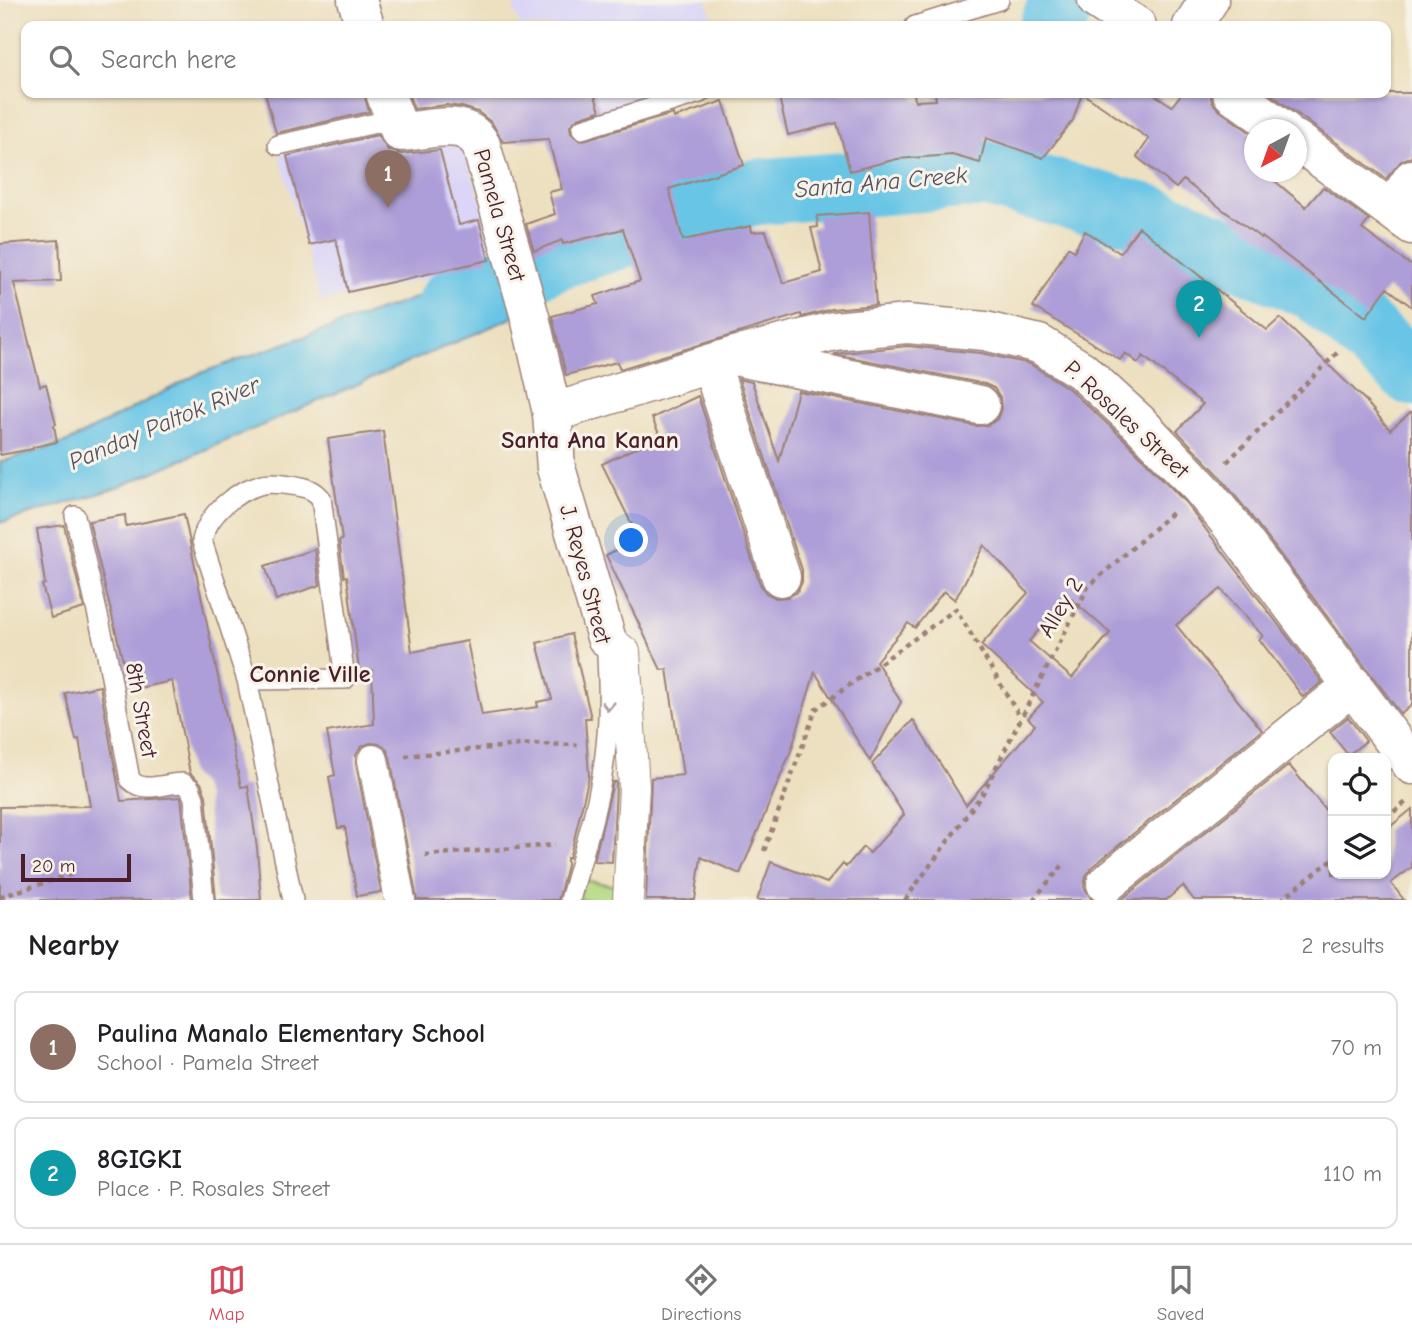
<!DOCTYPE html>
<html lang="en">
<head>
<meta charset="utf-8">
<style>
	:root { --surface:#fff; --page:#f6f6f6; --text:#202124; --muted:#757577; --line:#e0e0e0; --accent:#d1495b }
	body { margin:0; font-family:"Comic Neue",sans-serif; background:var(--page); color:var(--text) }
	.controls { position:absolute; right:21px; bottom:21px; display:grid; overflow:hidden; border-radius:14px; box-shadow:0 2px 5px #0004 }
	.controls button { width:63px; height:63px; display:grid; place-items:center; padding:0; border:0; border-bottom:2px solid var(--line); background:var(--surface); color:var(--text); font:35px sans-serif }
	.compass { position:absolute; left:1244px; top:119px; width:63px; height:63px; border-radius:50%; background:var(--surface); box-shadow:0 2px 5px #0004; rotate:221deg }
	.scale { position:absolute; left:21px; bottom:18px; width:110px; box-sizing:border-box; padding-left:7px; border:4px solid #4a1f2b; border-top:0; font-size:19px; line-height:24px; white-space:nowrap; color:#4a1f2b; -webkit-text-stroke:5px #f7f3e8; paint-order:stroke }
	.you { position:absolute; left:632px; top:541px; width:24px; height:24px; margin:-18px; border:5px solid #fff; border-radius:50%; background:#1a73e8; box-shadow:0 0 0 10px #1a73e833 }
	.badge { display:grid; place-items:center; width:46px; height:46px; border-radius:50%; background:var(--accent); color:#fff; font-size:23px; font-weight:700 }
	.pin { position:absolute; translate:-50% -58px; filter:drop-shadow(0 2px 4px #0008) }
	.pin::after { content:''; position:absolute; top:37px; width:24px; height:21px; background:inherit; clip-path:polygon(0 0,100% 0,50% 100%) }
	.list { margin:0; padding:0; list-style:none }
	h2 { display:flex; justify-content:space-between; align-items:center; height:91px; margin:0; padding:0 28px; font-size:30px }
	h2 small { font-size:23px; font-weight:400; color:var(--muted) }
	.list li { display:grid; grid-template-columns:46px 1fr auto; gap:21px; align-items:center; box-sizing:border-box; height:112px; margin:0 14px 14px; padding:0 14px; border:2px solid var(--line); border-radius:14px }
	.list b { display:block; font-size:26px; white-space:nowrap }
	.list p { margin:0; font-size:23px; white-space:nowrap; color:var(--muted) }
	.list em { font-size:23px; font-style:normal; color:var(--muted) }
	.icon { flex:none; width:38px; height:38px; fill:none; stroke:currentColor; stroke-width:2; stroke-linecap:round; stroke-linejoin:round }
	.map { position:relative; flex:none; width:1412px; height:900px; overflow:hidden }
	.search { position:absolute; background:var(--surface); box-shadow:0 2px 5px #0004; left:21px; right:21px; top:21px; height:77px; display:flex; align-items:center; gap:18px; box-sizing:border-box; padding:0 24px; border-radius:14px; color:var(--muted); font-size:26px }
	.sheet { height:343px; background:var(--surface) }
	nav { display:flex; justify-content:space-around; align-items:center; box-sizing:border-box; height:98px; border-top:2px solid var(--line); background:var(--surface); font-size:19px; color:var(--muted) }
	nav a { display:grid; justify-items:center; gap:4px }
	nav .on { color:var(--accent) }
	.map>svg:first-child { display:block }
</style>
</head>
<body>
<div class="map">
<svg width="1412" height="900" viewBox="0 0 1412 900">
	<rect width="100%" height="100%" fill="#f7f3e8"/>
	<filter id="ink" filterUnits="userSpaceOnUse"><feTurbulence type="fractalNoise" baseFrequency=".0143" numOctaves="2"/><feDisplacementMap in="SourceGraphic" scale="14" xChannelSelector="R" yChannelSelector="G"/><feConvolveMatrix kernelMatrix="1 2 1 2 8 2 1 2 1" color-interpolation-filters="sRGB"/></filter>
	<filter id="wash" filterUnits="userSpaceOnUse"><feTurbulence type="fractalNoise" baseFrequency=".00686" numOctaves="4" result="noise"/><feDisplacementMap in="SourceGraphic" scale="28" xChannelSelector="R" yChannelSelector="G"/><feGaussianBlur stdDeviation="1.57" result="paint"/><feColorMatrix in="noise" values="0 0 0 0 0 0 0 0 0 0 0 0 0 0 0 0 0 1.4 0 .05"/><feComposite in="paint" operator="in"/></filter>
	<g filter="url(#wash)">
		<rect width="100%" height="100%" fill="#ede0c0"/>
		<g fill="#dbd6f7">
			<polygon points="511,0 706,0 716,26 520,26"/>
			<polygon points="543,93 684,93 555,127"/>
			<polygon points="387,129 461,139 500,262 321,302 279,154"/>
		</g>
		<polygon fill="#b3da84" stroke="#7e7c58" stroke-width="2" points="583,880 623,887 620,900 579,900"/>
		<polygon fill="#68c5e6" stroke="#597288" stroke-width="2" points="498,269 514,317 114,489 0,523 0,462 68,442 198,374"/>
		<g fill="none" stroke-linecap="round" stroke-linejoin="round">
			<g stroke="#68c5e6" stroke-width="66">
				<polyline points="1052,26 1063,0"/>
				<polyline points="450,303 559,256 755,192 985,174 1147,217 1315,288 1412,373"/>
			</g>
		</g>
		<g id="blocks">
			<g fill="#ad9dd8" fill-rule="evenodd">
				<polygon points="265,93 364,93 369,112 276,133"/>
				<polygon points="408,93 594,93 600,111 578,118 570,126 571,133 580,141 673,114 674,118 723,101 744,165 669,189 683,240 751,226 752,232 766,231 783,283 822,272 811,228 818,227 817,216 869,212 876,305 832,309 802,317 801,314 620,369 617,362 566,375 552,316 598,304 595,296 640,281 623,229 563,244 562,240 534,251 526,224 555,214 549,192 562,189 548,139 503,142 492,123 478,112 462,107 446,105 414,109"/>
				<polygon points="778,93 914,93 915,101 936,100 935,93 1152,93 1172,106 1182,93 1210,93 1212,102 1219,110 1255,136 1255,172 1264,172 1306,207 1323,187 1369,220 1362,229 1412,266 1412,307 1387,288 1366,317 1262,237 1261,238 1183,180 1176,188 1137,157 1149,139 1082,93 1073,120 1043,158 986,138 980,163 952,155 897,159 850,171 837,123 788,135"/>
				<polygon points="1269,93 1412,93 1412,157 1402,160 1386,179"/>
				<polygon points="378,135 388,150 401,154 440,150 459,225 479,220 489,260 348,292 336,239 309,245 287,156"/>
				<polygon points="1139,227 1267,330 1280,318 1364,399 1390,430 1412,411 1412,705 1401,714 1245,508 1217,473 1177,431 1203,404 1143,356 1138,363 1125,353 1120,360 1033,307 1068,247 1074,251 1085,231 1120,253"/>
				<polygon points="59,240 61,281 14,283 40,386 46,384 56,424 54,425 57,442 33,447 33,449 0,455 0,244"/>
				<path d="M907,346L981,353L1030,364L1068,388L1124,439L1185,502L1322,682L1303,697L1259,639L1263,636L1221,589L1176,625L1262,730L1092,867L1086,876L1084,887L1092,900H757L771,862L827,883L843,864L846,867L863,847L870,853L904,815L872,764L913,720L966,805L1035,725L1028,718L1043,702L981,645L1028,593L984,545L955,600L944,591L915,628L908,623L876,661L901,702L870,761L815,672L791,751L740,874L701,857L695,900H646L651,778L683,775L667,669L661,670L606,555L639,539L602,464L660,436L652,418L698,396L760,584L766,593L776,598L788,597L797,592L802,582V570L739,379L752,382L779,461L798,391L976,426L988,425L997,419L1001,409L1000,397L994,388L985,384L834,354ZM1069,597L1110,633L1072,678L1029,641Z"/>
				<polygon points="383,431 412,652 467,641 482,715 538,707 537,702 552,699 537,643 571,634 591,718 585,718 589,776 574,840 569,858 567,858 567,865 558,900 417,900 390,757 386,748 379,744 370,743 361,747 356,755 356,763 381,892 357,896 345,827 338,828 329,777 335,775 327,732 374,724 372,670 359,670 347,576 344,577 339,541 342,540 328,439"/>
				<polygon points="184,514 241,787 248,786 257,848 261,900 216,900 206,796 201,783 190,773 172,681 130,690 89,521 125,515 126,526"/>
				<polygon points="64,525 84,608 51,618 42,585 45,584 37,529"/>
				<polygon points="315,549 320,585 276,600 265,566"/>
				<polygon points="100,686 121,801 181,797 192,900 0,900 0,807 90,806 79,739 76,740 65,693"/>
				<polygon points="1348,717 1366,741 1348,755 1330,732"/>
				<polygon points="1289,765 1333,819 1333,874 1386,874 1386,830 1412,809 1412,867 1391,883 1404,900 1194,900 1183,886 1166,900 1121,900"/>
				<polygon points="613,782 616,782 616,787 612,862 594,861"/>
			</g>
		</g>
	</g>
	<g filter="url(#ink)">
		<use href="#blocks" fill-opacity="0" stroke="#9c8076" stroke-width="2"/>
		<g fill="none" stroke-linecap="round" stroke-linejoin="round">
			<defs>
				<g id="service">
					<polyline points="915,26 999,0"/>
					<polyline points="582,129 700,93"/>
					<polyline points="278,145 394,119"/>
					<path d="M75,516L107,655L130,780C145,794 164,783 183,783L190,788L194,798L204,900"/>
					<path d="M247,680L345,679L321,498C314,490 308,488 297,486C285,484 271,481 259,485C233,493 207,515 202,541L247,680L293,900"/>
					<path d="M570,900C584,850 601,798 606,746C610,710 608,673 606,637"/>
				</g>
				<g id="pedestrian">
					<polyline points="606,637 625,652 634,787 628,900"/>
					<polyline points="373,760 400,900"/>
				</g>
				<g id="minor">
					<polyline points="357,0 365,26"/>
					<polyline points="1192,26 1209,0"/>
					<path d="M385,93L400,132C428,131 466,116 481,145L530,317L552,413L556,468L606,637"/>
					<polyline points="1392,209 1412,179"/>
					<polyline points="744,358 980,405"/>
					<polyline points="711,364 781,577"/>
					<polyline points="552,413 735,356 834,331 907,324 985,331 1039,344 1081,370 1139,423 1201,488 1228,521 1412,765"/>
					<polyline points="1106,884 1353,685"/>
				</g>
				<g id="tertiary">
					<polyline points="1097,0 1137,26"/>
					<polyline points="1232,93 1283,130"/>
					<polyline points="1296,140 1412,225"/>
				</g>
			</defs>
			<use href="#service" stroke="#9c8076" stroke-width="22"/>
			<use href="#pedestrian" stroke="#9c8076" stroke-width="32"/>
			<use href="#minor" stroke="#9c8076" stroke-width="41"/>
			<use href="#tertiary" stroke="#9c8076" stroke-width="41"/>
			<g stroke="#9c8076" stroke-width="4.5" stroke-dasharray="5 5" stroke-linecap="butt">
				<polyline points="1227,462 1338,352"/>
				<polyline points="405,756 531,744 577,745"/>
				<polyline points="1386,818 1406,802"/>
				<polyline points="764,851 816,709 956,609 1020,717"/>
				<polyline points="425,855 555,845"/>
				<polyline points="0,897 76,873"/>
				<polyline points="905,900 983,793 1088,587 1174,511"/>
				<polyline points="1033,900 1063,865"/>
				<polyline points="1281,900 1333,859"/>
			</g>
			<use href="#service" stroke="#fff" stroke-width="19"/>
			<use href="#pedestrian" stroke="#fff" stroke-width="30"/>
			<use href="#minor" stroke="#fff" stroke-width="38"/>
			<use href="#tertiary" stroke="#fff" stroke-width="38"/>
		</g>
		<defs><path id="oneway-chevron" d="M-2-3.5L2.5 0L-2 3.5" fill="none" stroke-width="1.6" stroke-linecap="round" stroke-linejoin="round" transform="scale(1.75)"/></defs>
		<use stroke="#ae9aa0" href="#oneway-chevron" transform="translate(608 706) rotate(92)"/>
	</g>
	<g text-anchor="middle" stroke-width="6" stroke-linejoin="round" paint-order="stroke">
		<g font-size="23" fill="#4a1f2b" stroke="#f7f3e8">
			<text transform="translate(500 215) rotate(74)" y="8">Pamela Street</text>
			<text transform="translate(1127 419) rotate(43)" y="8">P. Rosales Street</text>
			<text transform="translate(586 574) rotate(75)" y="8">J. Reyes Street</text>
			<text transform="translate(1060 607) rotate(-59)" y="8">Alley 2</text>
			<text transform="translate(142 710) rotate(80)" y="8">8th Street</text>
		</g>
		<g font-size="24" font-style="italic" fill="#535163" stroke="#f7f3e8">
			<text transform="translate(881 182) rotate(-5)" y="8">Santa Ana Creek</text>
			<text transform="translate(164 423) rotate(-23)" y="8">Panday Paltok River</text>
		</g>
		<g font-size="24" font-weight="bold" fill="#4a1f2b" stroke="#f7f3e8">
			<text x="590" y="448">Santa Ana Kanan</text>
			<text x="310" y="682">Connie Ville</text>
		</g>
	</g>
</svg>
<div class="controls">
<button><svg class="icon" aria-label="locate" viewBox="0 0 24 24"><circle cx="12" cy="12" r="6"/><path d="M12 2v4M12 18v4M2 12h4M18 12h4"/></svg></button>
<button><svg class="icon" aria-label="layers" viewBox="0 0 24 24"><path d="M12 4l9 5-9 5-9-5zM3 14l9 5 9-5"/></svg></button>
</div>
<svg class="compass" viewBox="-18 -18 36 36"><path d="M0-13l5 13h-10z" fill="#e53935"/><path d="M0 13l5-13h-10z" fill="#757577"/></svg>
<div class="scale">20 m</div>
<div class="you"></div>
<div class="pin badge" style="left:388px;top:208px;background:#8d6e63">1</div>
<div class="pin badge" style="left:1199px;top:338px;background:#0f9aa8">2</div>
<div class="search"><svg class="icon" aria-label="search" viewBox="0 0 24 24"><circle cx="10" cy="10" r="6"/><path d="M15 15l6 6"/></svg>Search here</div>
</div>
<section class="sheet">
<h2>Nearby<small>2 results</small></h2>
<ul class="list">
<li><span class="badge" style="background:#8d6e63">1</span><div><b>Paulina Manalo Elementary School</b><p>School · Pamela Street</p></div><em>70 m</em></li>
<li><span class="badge" style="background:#0f9aa8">2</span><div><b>8GIGKI</b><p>Place · P. Rosales Street</p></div><em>110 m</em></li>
</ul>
</section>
<nav>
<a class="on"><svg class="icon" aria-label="map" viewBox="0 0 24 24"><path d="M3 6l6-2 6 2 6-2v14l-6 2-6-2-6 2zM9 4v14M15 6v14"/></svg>Map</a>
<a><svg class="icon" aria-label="directions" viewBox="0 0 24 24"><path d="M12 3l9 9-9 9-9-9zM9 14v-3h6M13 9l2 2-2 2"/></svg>Directions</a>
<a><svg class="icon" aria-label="saved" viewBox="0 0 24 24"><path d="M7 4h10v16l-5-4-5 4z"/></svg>Saved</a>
</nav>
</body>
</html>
